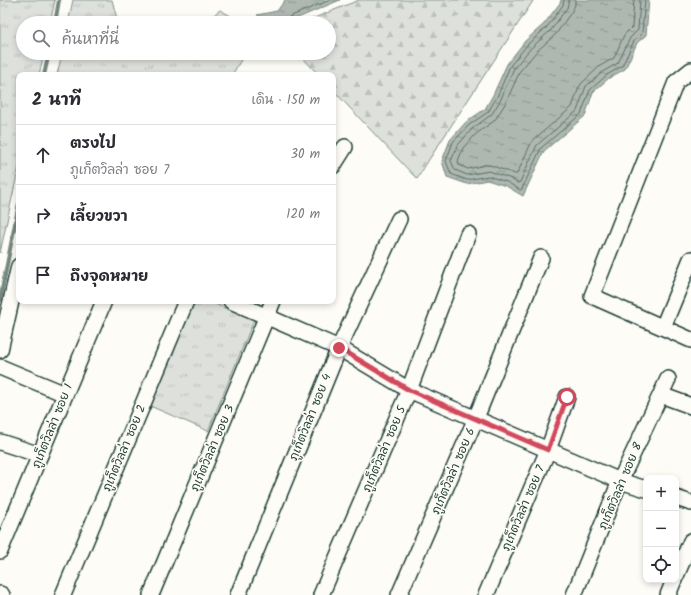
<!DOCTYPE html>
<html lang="th">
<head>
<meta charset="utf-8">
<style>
	:root { --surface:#fff; --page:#f2f2f3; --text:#2b2b33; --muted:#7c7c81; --line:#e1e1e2 }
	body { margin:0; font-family:Kalam,"Playpen Sans Thai",sans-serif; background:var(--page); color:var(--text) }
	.controls { position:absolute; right:12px; bottom:12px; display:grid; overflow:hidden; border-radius:8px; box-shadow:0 2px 6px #0003 }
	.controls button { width:36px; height:36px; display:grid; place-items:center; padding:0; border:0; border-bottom:1px solid var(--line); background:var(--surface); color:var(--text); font:20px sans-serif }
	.stop { position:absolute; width:12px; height:12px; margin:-9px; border:3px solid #d1495b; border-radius:50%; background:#fff }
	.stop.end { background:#d1495b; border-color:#fff; box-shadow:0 1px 4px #0008 }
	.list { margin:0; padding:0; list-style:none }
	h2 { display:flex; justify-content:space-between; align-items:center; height:52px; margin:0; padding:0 16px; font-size:17px }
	h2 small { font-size:13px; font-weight:400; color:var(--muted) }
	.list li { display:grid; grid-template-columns:26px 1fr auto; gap:12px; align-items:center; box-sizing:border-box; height:60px; padding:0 16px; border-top:1px solid var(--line) }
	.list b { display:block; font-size:15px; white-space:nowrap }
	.list p { margin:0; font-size:13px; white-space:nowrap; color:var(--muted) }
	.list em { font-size:13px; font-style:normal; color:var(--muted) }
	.icon { flex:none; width:22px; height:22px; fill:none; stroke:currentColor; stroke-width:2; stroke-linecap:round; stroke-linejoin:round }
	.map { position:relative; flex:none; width:691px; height:595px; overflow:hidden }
	.search { position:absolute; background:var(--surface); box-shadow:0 2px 6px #0003; left:16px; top:16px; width:320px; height:44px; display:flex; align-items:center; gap:10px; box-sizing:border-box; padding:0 14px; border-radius:22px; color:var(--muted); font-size:15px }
	.panel { position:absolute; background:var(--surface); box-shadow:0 2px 6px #0003; left:16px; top:72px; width:320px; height:232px; border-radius:8px }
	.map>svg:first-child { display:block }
</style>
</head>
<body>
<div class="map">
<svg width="691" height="595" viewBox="0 0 691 595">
	<defs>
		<pattern id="grass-tufts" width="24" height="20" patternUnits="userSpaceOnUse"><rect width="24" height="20" fill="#dde0db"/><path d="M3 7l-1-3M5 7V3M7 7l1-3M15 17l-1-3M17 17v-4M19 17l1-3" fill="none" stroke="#bdc1bd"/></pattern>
		<pattern id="forest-firs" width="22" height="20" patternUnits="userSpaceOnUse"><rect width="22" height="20" fill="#dde0db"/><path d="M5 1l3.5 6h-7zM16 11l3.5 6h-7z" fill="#bdc1bd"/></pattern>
		<pattern id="water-ripples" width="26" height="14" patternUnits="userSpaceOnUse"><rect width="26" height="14" fill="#aeb8b1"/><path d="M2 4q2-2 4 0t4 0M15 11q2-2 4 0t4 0" fill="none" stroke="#8d9791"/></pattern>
	</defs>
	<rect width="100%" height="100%" fill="#fdfcf7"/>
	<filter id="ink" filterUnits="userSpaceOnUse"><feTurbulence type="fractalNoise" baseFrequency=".025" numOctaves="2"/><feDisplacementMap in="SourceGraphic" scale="8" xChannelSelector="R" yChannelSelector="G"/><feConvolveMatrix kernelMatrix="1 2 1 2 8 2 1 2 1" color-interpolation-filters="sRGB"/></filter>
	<g filter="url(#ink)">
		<g fill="url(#grass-tufts)" stroke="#7e8e88">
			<polygon points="0,0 55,0 50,23 23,23 23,53 44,53 39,75 19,75 19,166 0,253"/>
			<polygon points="73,0 112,0 117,19 126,23 68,23"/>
			<polygon points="220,10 243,23 204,23"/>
			<polygon points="62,53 245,53 232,75 57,75"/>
			<polygon points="193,301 208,301 254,320 208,431 150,406"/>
		</g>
		<polygon fill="url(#forest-firs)" stroke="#7e8e88" points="359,0 531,0 533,1 430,158 417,179 333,90 333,75 319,75 298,53 329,53 329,23 302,23"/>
		<g fill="url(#water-ripples)" stroke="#75877f">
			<polygon points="285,0 340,0 286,23 266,23 257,15 277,11"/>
			<polygon points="561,0 649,0 646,35 637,43 625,69 609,78 593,92 585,116 544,151 523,196 506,186 487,180 467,184 447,177 442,161 450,140 466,122 485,109 493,95 507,64 525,41 544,24 560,3"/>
		</g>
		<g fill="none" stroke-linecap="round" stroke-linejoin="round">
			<g stroke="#586e66" stroke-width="1">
				<polyline points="564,0 563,5 547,27 528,44 510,66 497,97 488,112 469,125 453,142 446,161 451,174 467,180 488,176 507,182 520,190 522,189 541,148 581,114 590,90 607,75 622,66 634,41 642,33 645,0"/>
				<polyline points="569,0 567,8 551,30 531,48 514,68 501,99 492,114 472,129 458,145 451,161 455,170 467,175 489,171 509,178 518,183 520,182 537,145 577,111 586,86 604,71 618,63 630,38 638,30 640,0"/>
				<polyline points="575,0 575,5 572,11 556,34 536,52 520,71 506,102 497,117 494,121 476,134 463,148 458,161 459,165 468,169 485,165 490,165 515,174 517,174 532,141 572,107 579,87 582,83 600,66 614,58 624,35 632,27 634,0"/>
				<polyline points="286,23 286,20 289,17 330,0"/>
			</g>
			<g stroke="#75877f" stroke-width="4">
				<polyline points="55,23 59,0"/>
				<polyline points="44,75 49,53"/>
				<polyline points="0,300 19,204"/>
			</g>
			<defs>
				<g id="minor">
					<polyline points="691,70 676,82 592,296 691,340"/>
					<polyline points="333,166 345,147"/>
					<polyline points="231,301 339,348 409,390 620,481 646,489"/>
					<polyline points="663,327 691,259"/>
					<polyline points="0,350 19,266"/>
					<polyline points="0,367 65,394"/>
					<polyline points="661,395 691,406"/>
					<polyline points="0,442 40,455"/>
					<polyline points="676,498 691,503"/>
					<polyline points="0,551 104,301"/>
					<polyline points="676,576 691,541"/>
					<polyline points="0,594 2,595"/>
					<polyline points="63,595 186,301"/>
					<polyline points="151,595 273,301"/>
					<polyline points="238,595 339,348 399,219"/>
					<polyline points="321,595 409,390 468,234"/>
					<polyline points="399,595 476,418 541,258"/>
					<polyline points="486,595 548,450 567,397"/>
					<polyline points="574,595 620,481 668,379"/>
					<polyline points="668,595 674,580"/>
				</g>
			</defs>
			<use href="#minor" stroke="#1f3d34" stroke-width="18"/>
			<use href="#minor" stroke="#fdfcf7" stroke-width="15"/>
		</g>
	</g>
	<g fill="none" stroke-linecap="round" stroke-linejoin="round" filter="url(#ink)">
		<polyline stroke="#d1495b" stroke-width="5" points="339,348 409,390 548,450 567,397"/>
	</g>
	<g text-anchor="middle" stroke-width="3.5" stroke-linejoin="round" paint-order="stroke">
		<g font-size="12" fill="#1f3d34" stroke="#fdfcf7">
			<text transform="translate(310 417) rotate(-68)" y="4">ภูเก็ตวิลล่า ซอย 4</text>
			<text transform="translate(52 426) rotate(-68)" y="4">ภูเก็ตวิลล่า ซอย 1</text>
			<text transform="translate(124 448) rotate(-67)" y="4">ภูเก็ตวิลล่า ซอย 2</text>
			<text transform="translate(212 448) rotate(-67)" y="4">ภูเก็ตวิลล่า ซอย 3</text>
			<text transform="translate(384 449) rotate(-67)" y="4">ภูเก็ตวิลล่า ซอย 5</text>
			<text transform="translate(453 471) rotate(-67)" y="4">ภูเก็ตวิลล่า ซอย 6</text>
			<text transform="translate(620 486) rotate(-67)" y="4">ภูเก็ตวิลล่า ซอย 8</text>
			<text transform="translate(523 508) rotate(-67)" y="4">ภูเก็ตวิลล่า ซอย 7</text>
		</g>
	</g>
</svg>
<div class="controls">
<button>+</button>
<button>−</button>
<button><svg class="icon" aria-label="locate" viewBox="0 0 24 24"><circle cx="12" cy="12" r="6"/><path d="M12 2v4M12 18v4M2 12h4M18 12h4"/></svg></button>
</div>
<div class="stop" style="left:567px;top:397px"></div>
<div class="stop end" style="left:339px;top:348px"></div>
<div class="search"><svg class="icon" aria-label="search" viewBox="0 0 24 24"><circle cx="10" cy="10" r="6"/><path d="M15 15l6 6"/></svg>ค้นหาที่นี่</div>
<section class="panel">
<h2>2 นาที<small>เดิน · 150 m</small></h2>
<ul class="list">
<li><svg class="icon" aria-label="ahead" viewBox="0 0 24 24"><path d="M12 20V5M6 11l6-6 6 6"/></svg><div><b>ตรงไป</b><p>ภูเก็ตวิลล่า ซอย 7</p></div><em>30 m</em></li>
<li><svg class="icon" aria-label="right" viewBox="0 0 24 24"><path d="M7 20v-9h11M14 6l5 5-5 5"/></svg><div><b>เลี้ยวขวา</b></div><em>120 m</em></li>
<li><svg class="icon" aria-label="arrive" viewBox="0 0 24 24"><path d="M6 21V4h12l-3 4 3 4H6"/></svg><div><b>ถึงจุดหมาย</b></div></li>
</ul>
</section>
</div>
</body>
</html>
